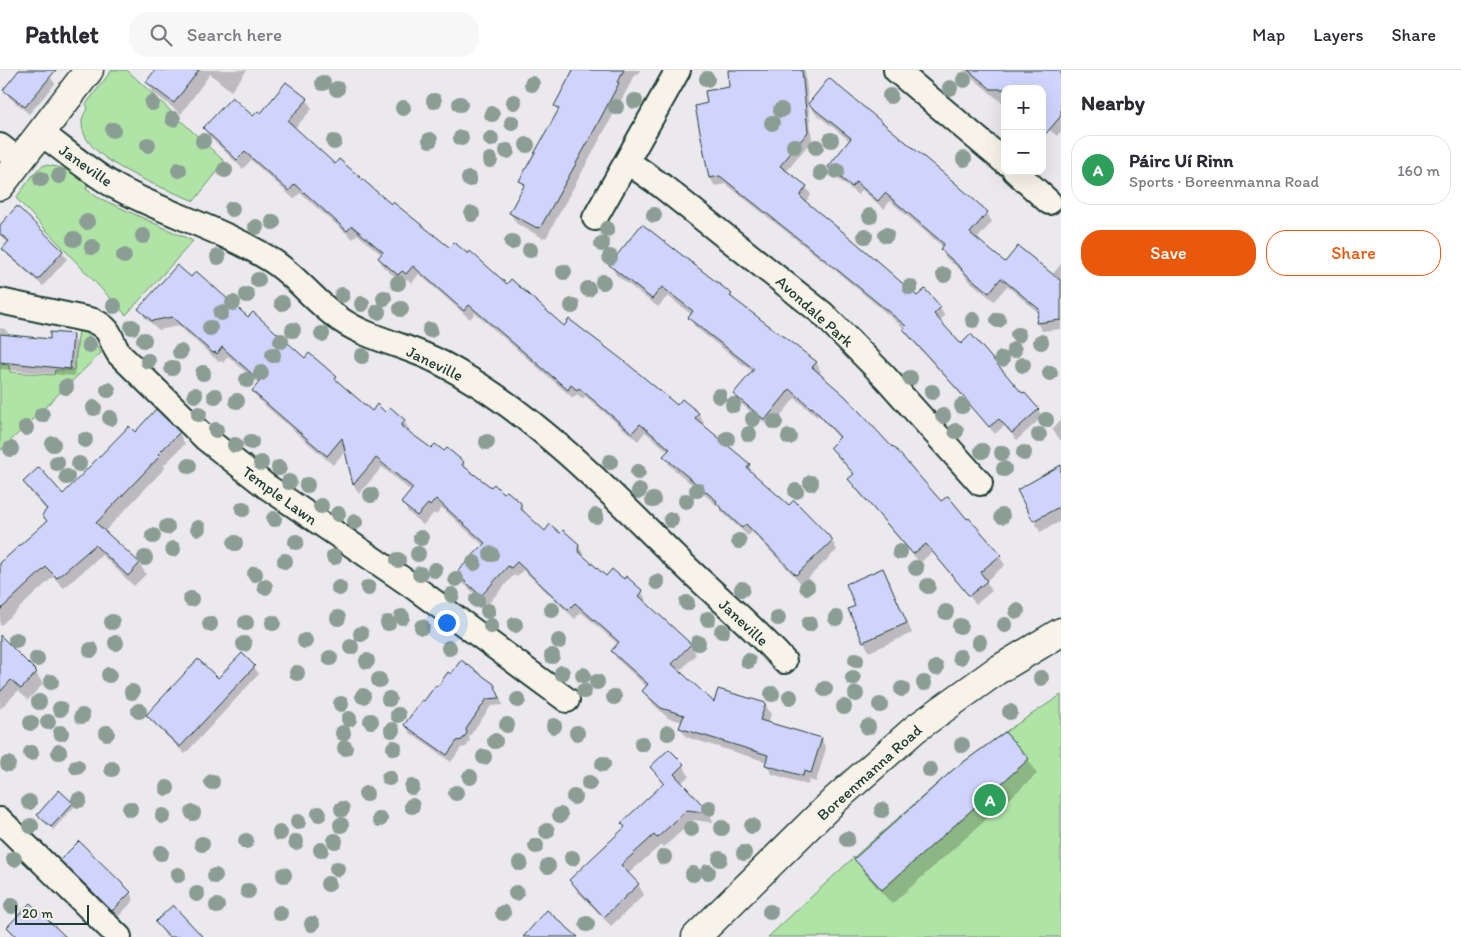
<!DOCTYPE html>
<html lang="en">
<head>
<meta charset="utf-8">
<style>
	:root { --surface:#fff; --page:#f7f7f7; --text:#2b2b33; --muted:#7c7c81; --line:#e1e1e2; --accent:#ea580c }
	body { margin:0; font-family:Itim,sans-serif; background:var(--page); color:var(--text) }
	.controls { position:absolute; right:15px; top:15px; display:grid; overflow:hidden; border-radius:10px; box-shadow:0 5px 20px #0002 }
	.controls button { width:45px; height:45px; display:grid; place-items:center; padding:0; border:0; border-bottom:1px solid var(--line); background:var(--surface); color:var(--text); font:25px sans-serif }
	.scale { position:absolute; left:15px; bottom:12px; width:74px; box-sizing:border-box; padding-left:5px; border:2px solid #1f3d34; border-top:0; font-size:14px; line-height:18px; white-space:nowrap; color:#1f3d34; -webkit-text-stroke:4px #f7f3e8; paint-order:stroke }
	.you { position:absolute; left:446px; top:552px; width:18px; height:18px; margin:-12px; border:4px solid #fff; border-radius:50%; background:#1a73e8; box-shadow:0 0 0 8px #1a73e833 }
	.badge { display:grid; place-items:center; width:32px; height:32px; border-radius:50%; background:var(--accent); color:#fff; font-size:16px; font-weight:700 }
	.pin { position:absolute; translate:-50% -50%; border:2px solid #fff; box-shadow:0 1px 5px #0006 }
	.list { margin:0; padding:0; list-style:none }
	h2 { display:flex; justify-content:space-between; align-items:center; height:65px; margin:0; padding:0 20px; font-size:21px }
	h2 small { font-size:16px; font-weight:400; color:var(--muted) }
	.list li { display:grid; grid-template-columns:32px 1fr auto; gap:15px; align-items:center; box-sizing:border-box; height:70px; margin:0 10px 10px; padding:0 10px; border:1px solid var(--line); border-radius:20px }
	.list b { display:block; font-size:19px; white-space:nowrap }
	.list p { margin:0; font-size:16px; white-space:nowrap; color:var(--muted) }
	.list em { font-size:16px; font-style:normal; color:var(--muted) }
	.actions { display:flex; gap:10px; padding:15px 20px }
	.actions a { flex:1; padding:11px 0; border:1px solid var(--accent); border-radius:20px; text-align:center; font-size:18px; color:var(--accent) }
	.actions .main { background:var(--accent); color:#fff }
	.icon { flex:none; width:28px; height:28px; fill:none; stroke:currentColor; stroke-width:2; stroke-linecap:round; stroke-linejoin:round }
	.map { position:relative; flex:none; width:1061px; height:867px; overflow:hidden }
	header { display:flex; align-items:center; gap:30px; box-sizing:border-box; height:70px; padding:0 25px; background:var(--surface); border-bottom:1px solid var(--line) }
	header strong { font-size:24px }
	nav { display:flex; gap:28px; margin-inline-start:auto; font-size:18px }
	.search { width:350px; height:45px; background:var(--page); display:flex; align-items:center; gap:12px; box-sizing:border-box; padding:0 18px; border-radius:20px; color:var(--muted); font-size:19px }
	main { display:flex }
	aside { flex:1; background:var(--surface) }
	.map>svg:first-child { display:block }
</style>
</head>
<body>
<header>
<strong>Pathlet</strong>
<div class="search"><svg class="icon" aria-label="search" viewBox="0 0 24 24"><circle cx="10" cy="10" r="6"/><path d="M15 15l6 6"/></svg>Search here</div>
<nav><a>Map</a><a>Layers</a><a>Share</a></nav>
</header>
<main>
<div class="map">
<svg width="1061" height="867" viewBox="0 0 1061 867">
	<rect width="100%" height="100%" fill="#ebe9ee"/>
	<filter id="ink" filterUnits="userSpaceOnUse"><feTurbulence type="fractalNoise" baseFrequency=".02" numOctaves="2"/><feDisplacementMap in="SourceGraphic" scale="10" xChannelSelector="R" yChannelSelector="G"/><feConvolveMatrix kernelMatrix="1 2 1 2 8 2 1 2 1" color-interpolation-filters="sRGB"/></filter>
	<g filter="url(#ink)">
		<g fill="#b0e4a6" stroke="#68906d">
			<path d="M112,0H127L225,92L194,131C165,118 80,90 82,52C82,47 85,42 88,38L86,34Z"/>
			<path d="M44,95C63,96 74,103 88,115L86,119L97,127L193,171L126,245L16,128L36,101Z"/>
			<path d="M79,260C90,263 96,273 101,283L0,381V294L9,295L10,302L54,305L55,300H74Z"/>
			<polygon points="1061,625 1061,867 768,867 853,788 954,699 1005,662"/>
		</g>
		<g fill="#0003">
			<polygon points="21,0 43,0 50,6 55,14 29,44 9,27 5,20"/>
			<polygon points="156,0 247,0 231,21 210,4 181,44 154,23 147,12"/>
			<polygon points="585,0 640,0 637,5 635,5 546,168 544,167 543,168 517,154 510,143 525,118 521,111 559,43 555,36"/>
			<polygon points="729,0 805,0 812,70 786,102 806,117 811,125 805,133 917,227 940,238 945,246 939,251 961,276 1038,339 1042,347 1017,370 1004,356 995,364 968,332 909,267 905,259 841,205 726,114 715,116 710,108 697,37 709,34 731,18"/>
			<polygon points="963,0 1025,0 1061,27 1061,61 1057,66 1048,59 1042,19 1005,19 1005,35"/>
			<polygon points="307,30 312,39 294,59 335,95 449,179 507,216 677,337 698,343 704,353 701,355 749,395 753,405 789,437 794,432 832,471 837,480 802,514 752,462 748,466 722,442 719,437 670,396 665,387 669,382 645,362 638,371 585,326 583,329 577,324 573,328 475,243 470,249 419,204 412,213 407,209 403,213 384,198 379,188 382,185 357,164 353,169 300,123 294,129 251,90 243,99 210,67 204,58 253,48"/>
			<polygon points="810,34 987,143 992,152 976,170 1005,194 1052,205 1061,194 1061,259 1042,261 1037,253 1039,243 1007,216 994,231 967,209 964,203 946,188 941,179 943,177 890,131 884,139 862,120 858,125 834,106 829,97 850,71 815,43"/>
			<polygon points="17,138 62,182 67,189 43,216 8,186 4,179 9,174 0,165 0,157"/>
			<polygon points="611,195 731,225 734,230 816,292 821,302 819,304 941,433 999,486 1005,495 986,511 992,521 976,534 932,482 920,493 855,418 850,409 854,405 837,386 831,377 840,369 818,345 817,347 795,328 771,358 740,333 735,324 753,302 695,257 690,248 692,245 668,226 658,237 616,205"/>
			<polygon points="191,209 305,290 336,308 341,316 372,342 386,343 404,351 410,361 408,363 431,380 444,383 463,393 469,402 491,419 520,434 526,444 545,462 560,465 578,475 584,485 583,488 606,508 642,522 647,532 646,534 690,575 696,584 679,602 715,635 765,634 771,644 768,654 821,669 826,678 816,712 809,710 808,715 772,704 766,694 767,692 686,667 681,658 683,652 668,648 649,630 643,621 647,617 618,590 612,581 618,574 581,542 575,549 523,500 517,507 514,505 487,535 463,513 458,504 484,476 442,438 436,445 434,443 423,455 408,442 403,433 412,422 382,397 359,424 354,415 346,380 333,395 259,330 254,321 259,314 228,286 223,293 221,291 219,292 179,256 159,260 145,248 140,239"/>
			<polygon points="0,258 5,259 10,266 51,270 72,265 77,273 74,306 0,299"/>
			<polygon points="1061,350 1061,371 1052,359"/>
			<polygon points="179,363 185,374 164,395 165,398 104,462 139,493 146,504 134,516 102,485 64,518 53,507 0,556 0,495 47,452 43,445 47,441 31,423 24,412 63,426"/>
			<polygon points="1061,396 1061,451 1040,462 1034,450"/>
			<polygon points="883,499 912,563 869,582 850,540 856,537"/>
			<polygon points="0,567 36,603 43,614 28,630 18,621 0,639"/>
			<polygon points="242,585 254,597 259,604 185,684 152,652 147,645 218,610"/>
			<polygon points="493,615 503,635 491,636 469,667 470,671 466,677 461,678 451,692 410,663 406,655"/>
			<polygon points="669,681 683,695 689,706 681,713 709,743 714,753 694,750 664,777 661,775 628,804 638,814 644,825 611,856 577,821 571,810 626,758 664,715 652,698"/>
			<polygon points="1028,689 1037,704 892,834 865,804 856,789"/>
			<polygon points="72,734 74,737 53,760 39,745"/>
			<polygon points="62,790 130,823 134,830 117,848 66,798"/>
			<polygon points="156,852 200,867 164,867 166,866"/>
			<polygon points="8,857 64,867 14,867"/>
		</g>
		<g fill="#d0d3fb" stroke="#1f3d34">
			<polygon points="19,0 56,0 25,37 3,20"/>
			<polygon points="155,0 199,0 174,33 146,12"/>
			<polygon points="573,0 624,0 617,12 619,13 588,72 540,158 537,157 537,158 509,143 525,114 519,111 559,39 554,36"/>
			<polygon points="728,0 802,0 808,62 780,96 807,116 800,126 805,131 853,170 917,226 925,219 941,237 934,244 961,274 971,264 1022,323 1024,322 1039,339 1012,363 999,349 989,357 965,329 966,329 903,259 906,256 845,206 720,106 709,108 695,36 707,33 705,21 729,17"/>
			<polygon points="968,0 1061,0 1061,46 1042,68 1042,19 991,19"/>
			<polygon points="829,8 954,112 988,142 970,163 1005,192 1018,176 1061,211 1061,250 1036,253 1039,239 1001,208 989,223 961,200 962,199 940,179 944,174 885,123 878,131 856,112 852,117 828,97 851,68 808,34"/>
			<polygon points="286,12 308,29 288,51 335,94 339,89 391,134 393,132 449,177 454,172 468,184 470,181 507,214 511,209 564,256 569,249 624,291 677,335 682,329 699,343 695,348 750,394 747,398 789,435 794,430 833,470 796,505 746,454 742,458 716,433 717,431 663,386 670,379 640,354 632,363 579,318 577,320 571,315 568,320 469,235 464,241 413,196 406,204 402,201 398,205 378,188 383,182 352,156 347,161 295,114 289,121 245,82 237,90 203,58 232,27 253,46 258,41 261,43"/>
			<polygon points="17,136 63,181 38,210 2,179 9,171 0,164 0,155"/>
			<polygon points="642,154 732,224 730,226 817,292 812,297 846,327 892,377 893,376 941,431 948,426 967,449 969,448 1001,485 980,502 987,511 969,526 926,474 913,484 848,409 854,404 830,377 840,367 812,337 811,338 790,319 765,350 733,324 754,299 688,248 693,241 662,217 652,229 609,195"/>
			<polygon points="177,195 191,207 196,201 248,247 253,242 305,288 309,283 337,307 335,309 372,341 377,334 385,342 390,337 405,350 401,356 431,378 435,374 444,381 447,378 464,392 462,395 491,417 494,414 503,423 507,421 521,433 521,439 545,461 550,454 560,463 563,460 579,474 578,481 606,506 612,499 624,509 626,506 643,521 639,526 691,574 672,594 714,632 718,619 766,633 760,650 822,668 811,703 804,701 803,706 765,695 768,685 679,658 684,645 661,638 642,621 648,614 611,581 619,572 575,533 568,540 517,492 511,498 508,496 481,526 456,503 485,473 436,429 430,436 428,434 417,446 401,433 413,418 376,388 353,415 342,368 327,386 252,321 260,311 222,277 217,284 215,282 213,283 172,247 152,251 138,239"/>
			<polygon points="50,262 73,264 70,299 0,292 0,264 50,269"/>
			<polygon points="156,339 180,362 158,384 160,386 96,453 140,493 128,506 95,475 57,508 46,497 0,540 0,493 47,451 42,445 47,439 23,412 39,397 63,424 129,356 135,362"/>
			<polygon points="1061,395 1061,436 1033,451 1017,420"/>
			<polygon points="883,498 907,553 863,572 848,539 855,536 846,514"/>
			<polygon points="0,565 37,602 21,619 11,610 0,622"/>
			<polygon points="242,583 255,596 180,677 146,645 198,589 218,608"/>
			<polygon points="461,590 494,614 500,628 487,629 466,659 467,663 462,670 457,671 447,685 404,655 422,630 424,631 436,615 438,616 448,602 451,604"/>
			<polygon points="1005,662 1029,689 882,820 854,789 954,699"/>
			<polygon points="669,679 684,694 674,704 710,743 687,740 657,768 654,765 621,795 639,814 604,847 569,810 625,757 621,753 664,713 650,697"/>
			<polygon points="59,720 73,733 51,757 37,745"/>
			<polygon points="79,771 131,822 112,841 60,790"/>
			<polygon points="30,833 66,867 17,867 7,857"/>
			<polygon points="173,835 203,867 169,867 155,852"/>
			<polygon points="547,840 578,867 523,867"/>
		</g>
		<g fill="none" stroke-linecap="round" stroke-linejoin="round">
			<defs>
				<g id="minor">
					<polyline points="896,0 1005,92"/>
					<path d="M41,63C67,82 92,104 120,119C169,145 224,160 271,190C297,206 315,233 341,250C369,269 405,275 435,290C450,297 464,306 479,315C555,364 619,432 684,495C717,527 753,556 784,591"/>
					<polyline points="0,76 19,91"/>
					<polyline points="628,92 662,116 823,244 885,307 980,413"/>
					<polyline points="1015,101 1049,132"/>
					<polyline points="595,148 678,0"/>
					<path d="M0,231L94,251C114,261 108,268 119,284L205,368L266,416L411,515L567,630"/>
					<polyline points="0,750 119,867"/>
				</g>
				<polyline id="tertiary" points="0,116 89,0"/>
				<polyline id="secondary" points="696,867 836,729 915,659 996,601 1061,562"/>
			</defs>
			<use href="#minor" stroke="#1f3d34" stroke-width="28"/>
			<use href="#tertiary" stroke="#1f3d34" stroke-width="31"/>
			<use href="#secondary" stroke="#1f3d34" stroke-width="31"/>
			<use href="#minor" stroke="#f7f3e8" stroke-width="24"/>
			<use href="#tertiary" stroke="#f7f3e8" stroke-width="28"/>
			<use href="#secondary" stroke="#f7f3e8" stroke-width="28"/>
		</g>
		<g fill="#8b9d94">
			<circle cx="707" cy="9" r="8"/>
			<circle cx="964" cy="10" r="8"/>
			<circle cx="323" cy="13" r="8"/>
			<circle cx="532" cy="14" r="8"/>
			<circle cx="950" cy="18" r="8"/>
			<circle cx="337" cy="19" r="8"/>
			<circle cx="890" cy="26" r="8"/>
			<circle cx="434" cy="31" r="8"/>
			<circle cx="635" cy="31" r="8"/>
			<circle cx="514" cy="32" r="8"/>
			<circle cx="152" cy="33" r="8"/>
			<circle cx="460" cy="34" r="8"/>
			<circle cx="616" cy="37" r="8"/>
			<circle cx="403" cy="38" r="8"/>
			<circle cx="781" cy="40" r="8"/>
			<circle cx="492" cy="44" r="8"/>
			<circle cx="173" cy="49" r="8"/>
			<circle cx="512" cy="53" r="8"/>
			<circle cx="772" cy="53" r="8"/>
			<circle cx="113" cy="60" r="8"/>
			<circle cx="461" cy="68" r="8"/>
			<circle cx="491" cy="69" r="8"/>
			<circle cx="430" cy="70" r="8"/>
			<circle cx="831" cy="70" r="8"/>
			<circle cx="203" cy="71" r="8"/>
			<circle cx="334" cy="72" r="8"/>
			<circle cx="148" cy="75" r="8"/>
			<circle cx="527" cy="75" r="8"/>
			<circle cx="794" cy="76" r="8"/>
			<circle cx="816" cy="77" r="8"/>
			<circle cx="507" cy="81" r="8"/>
			<circle cx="964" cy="89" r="8"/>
			<circle cx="490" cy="90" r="8"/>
			<circle cx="179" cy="100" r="8"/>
			<circle cx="225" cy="100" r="8"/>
			<circle cx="837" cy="101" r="8"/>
			<circle cx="821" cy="103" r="8"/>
			<circle cx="59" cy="106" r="8"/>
			<circle cx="41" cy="109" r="8"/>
			<circle cx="469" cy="109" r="8"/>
			<circle cx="232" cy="139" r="8"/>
			<circle cx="472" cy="144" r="8"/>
			<circle cx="654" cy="145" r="8"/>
			<circle cx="870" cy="146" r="8"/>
			<circle cx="87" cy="152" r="8"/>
			<circle cx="273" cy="152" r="8"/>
			<circle cx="256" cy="157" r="8"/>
			<circle cx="607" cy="159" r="8"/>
			<circle cx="886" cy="165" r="8"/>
			<circle cx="143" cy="166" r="8"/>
			<circle cx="865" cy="166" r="8"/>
			<circle cx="74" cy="169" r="8"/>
			<circle cx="512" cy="172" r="8"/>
			<circle cx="602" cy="174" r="8"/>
			<circle cx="92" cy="177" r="8"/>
			<circle cx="530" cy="180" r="8"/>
			<circle cx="124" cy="186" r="8"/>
			<circle cx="218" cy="187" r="8"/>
			<circle cx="610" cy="187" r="8"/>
			<circle cx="564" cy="202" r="8"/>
			<circle cx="944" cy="205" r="8"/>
			<circle cx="258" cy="210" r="8"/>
			<circle cx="603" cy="212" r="8"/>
			<circle cx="398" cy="213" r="8"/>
			<circle cx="910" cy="217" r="8"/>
			<circle cx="588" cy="219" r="8"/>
			<circle cx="247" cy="225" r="8"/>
			<circle cx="342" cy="225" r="8"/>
			<circle cx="384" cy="228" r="8"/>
			<circle cx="233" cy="233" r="8"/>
			<circle cx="282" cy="233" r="8"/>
			<circle cx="362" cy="234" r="8"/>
			<circle cx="114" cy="236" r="8"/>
			<circle cx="572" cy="236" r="8"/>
			<circle cx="401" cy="239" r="8"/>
			<circle cx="378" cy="242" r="8"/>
			<circle cx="221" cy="243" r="8"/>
			<circle cx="973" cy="250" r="8"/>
			<circle cx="998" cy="250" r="8"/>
			<circle cx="132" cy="257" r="8"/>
			<circle cx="210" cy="258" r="8"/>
			<circle cx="293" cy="260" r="8"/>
			<circle cx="430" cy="260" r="8"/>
			<circle cx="322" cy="264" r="8"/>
			<circle cx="1018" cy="265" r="8"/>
			<circle cx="144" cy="270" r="8"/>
			<circle cx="281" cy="271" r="8"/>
			<circle cx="1041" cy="272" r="8"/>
			<circle cx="89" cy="275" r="8"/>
			<circle cx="1014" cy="280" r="8"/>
			<circle cx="180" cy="282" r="8"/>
			<circle cx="273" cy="285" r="8"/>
			<circle cx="362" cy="286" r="8"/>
			<circle cx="1002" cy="289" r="8"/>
			<circle cx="148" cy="291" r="8"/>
			<circle cx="1023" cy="295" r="8"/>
			<circle cx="172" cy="298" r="8"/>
			<circle cx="203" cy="303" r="8"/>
			<circle cx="261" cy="303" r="8"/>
			<circle cx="1050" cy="303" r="8"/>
			<circle cx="910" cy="308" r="8"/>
			<circle cx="247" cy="310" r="8"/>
			<circle cx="66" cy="317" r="8"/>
			<circle cx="108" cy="320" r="8"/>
			<circle cx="932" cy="322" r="8"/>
			<circle cx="195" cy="325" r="8"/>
			<circle cx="215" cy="326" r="8"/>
			<circle cx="719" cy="326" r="8"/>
			<circle cx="237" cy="331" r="8"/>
			<circle cx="733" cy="335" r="8"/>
			<circle cx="962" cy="336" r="8"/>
			<circle cx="94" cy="338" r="8"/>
			<circle cx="199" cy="344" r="8"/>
			<circle cx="42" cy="345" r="8"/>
			<circle cx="943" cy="346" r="8"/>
			<circle cx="110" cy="348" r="8"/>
			<circle cx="753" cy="349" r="8"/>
			<circle cx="1046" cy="350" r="8"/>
			<circle cx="775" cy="352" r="8"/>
			<circle cx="26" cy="358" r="8"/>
			<circle cx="216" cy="360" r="8"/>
			<circle cx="956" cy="361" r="8"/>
			<circle cx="749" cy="364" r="8"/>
			<circle cx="1039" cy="365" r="8"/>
			<circle cx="789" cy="367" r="8"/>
			<circle cx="727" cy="369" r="8"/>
			<circle cx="85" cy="370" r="8"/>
			<circle cx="251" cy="372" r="8"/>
			<circle cx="487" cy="372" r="8"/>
			<circle cx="53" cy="374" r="8"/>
			<circle cx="235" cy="375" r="8"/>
			<circle cx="11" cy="379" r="8"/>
			<circle cx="982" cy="381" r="8"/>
			<circle cx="1002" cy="383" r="8"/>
			<circle cx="1024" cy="383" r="8"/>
			<circle cx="610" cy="392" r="8"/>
			<circle cx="57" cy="393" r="8"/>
			<circle cx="261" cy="393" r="8"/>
			<circle cx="79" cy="394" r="8"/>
			<circle cx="189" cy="396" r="8"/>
			<circle cx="279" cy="398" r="8"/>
			<circle cx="1004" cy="399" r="8"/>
			<circle cx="638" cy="402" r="8"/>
			<circle cx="67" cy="407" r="8"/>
			<circle cx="289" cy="412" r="8"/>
			<circle cx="811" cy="413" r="8"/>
			<circle cx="307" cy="415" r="8"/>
			<circle cx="697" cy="420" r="8"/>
			<circle cx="639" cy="421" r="8"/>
			<circle cx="796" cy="421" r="8"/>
			<circle cx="371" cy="425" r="8"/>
			<circle cx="653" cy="430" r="8"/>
			<circle cx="686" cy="431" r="8"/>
			<circle cx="321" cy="436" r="8"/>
			<circle cx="243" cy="439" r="8"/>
			<circle cx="338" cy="444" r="8"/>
			<circle cx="596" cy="446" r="8"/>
			<circle cx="1002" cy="446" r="8"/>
			<circle cx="274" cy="449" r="8"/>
			<circle cx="671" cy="450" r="8"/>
			<circle cx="355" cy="452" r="8"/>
			<circle cx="167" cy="457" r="8"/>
			<circle cx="198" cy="458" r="8"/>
			<circle cx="153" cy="466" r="8"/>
			<circle cx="421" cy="468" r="8"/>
			<circle cx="739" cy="471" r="8"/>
			<circle cx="296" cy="472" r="8"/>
			<circle cx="235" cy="473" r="8"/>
			<circle cx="173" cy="479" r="8"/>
			<circle cx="900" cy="482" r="8"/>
			<circle cx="418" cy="484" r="8"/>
			<circle cx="491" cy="484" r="8"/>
			<circle cx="334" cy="487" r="8"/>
			<circle cx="145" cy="488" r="8"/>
			<circle cx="398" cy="490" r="8"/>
			<circle cx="285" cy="491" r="8"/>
			<circle cx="474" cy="493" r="8"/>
			<circle cx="916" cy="498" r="8"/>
			<circle cx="435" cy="500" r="8"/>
			<circle cx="255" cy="504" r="8"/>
			<circle cx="420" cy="504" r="8"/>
			<circle cx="456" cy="509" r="8"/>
			<circle cx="657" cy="512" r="8"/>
			<circle cx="928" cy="516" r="8"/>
			<circle cx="265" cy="517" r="8"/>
			<circle cx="807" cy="517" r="8"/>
			<circle cx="339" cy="518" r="8"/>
			<circle cx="368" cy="518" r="8"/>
			<circle cx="742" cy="519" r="8"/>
			<circle cx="452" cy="525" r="8"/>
			<circle cx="191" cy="529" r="8"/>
			<circle cx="477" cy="530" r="8"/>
			<circle cx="687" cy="533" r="8"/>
			<circle cx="552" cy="540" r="8"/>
			<circle cx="488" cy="541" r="8"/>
			<circle cx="1017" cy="541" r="8"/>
			<circle cx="946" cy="542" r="8"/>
			<circle cx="402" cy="547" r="8"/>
			<circle cx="338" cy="548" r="8"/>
			<circle cx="778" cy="548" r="8"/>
			<circle cx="836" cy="548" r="8"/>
			<circle cx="708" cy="549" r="8"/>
			<circle cx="112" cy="552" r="8"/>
			<circle cx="246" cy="553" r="8"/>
			<circle cx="273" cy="553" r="8"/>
			<circle cx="388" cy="553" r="8"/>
			<circle cx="210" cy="554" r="8"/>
			<circle cx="809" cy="554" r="8"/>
			<circle cx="515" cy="555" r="8"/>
			<circle cx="1005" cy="555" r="8"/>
			<circle cx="491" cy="556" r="8"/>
			<circle cx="960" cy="556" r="8"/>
			<circle cx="422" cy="557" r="8"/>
			<circle cx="722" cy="561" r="8"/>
			<circle cx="361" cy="564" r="8"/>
			<circle cx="16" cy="570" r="8"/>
			<circle cx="305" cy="571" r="8"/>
			<circle cx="559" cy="571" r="8"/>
			<circle cx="979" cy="572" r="8"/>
			<circle cx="116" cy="573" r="8"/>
			<circle cx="698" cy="573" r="8"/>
			<circle cx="244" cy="574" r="8"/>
			<circle cx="351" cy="577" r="8"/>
			<circle cx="449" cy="578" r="8"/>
			<circle cx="91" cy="580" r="8"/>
			<circle cx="552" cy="586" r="8"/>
			<circle cx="960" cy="587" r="8"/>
			<circle cx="330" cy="588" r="8"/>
			<circle cx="37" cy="589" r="8"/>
			<circle cx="856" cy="590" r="8"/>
			<circle cx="367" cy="591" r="8"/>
			<circle cx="748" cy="591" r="8"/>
			<circle cx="936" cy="598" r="8"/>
			<circle cx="297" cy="603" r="8"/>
			<circle cx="562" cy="603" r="8"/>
			<circle cx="109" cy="605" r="8"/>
			<circle cx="583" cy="605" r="8"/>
			<circle cx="853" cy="608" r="8"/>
			<circle cx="1041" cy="608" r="8"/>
			<circle cx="379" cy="610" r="8"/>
			<circle cx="51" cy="612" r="8"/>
			<circle cx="597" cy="612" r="8"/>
			<circle cx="924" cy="613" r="8"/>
			<circle cx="825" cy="619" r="8"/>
			<circle cx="902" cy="619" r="8"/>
			<circle cx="584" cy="621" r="8"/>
			<circle cx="132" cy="622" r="8"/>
			<circle cx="772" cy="624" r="8"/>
			<circle cx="856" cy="624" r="8"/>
			<circle cx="363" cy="626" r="8"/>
			<circle cx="614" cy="627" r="8"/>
			<circle cx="790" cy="627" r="8"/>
			<circle cx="389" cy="629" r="8"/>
			<circle cx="518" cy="630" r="8"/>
			<circle cx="39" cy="632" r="8"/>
			<circle cx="341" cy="634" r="8"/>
			<circle cx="880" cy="635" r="8"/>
			<circle cx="844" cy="637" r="8"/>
			<circle cx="60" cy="639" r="8"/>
			<circle cx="139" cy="641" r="8"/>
			<circle cx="1010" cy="642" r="8"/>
			<circle cx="398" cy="645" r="8"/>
			<circle cx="82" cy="646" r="8"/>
			<circle cx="349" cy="649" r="8"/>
			<circle cx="371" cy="651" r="8"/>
			<circle cx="48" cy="652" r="8"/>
			<circle cx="31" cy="653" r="8"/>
			<circle cx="507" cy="655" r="8"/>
			<circle cx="554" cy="656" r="8"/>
			<circle cx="868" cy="657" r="8"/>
			<circle cx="392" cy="660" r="8"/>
			<circle cx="61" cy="663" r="8"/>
			<circle cx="107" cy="663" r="8"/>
			<circle cx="343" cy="663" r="8"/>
			<circle cx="577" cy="663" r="8"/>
			<circle cx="668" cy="663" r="8"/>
			<circle cx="495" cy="671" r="8"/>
			<circle cx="642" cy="674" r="8"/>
			<circle cx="962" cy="675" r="8"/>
			<circle cx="345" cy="678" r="8"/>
			<circle cx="394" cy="678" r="8"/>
			<circle cx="59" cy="682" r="8"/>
			<circle cx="31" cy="683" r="8"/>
			<circle cx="484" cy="687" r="8"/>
			<circle cx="8" cy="694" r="8"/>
			<circle cx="603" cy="694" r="8"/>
			<circle cx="77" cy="697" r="8"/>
			<circle cx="112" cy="699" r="8"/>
			<circle cx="930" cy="700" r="8"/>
			<circle cx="470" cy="707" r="8"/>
			<circle cx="389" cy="708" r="8"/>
			<circle cx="212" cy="712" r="8"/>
			<circle cx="589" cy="713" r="8"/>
			<circle cx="412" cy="717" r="8"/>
			<circle cx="167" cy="718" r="8"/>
			<circle cx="456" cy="723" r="8"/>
			<circle cx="366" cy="724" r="8"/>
			<circle cx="574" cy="727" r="8"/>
			<circle cx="79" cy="730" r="8"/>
			<circle cx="29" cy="732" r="8"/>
			<circle cx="412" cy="736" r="8"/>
			<circle cx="709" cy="738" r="8"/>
			<circle cx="130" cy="739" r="8"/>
			<circle cx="342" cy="739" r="8"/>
			<circle cx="882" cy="740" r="8"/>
			<circle cx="193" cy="743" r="8"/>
			<circle cx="319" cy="744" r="8"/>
			<circle cx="560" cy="745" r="8"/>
			<circle cx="163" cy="746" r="8"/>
			<circle cx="380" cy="749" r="8"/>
			<circle cx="298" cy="752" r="8"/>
			<circle cx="341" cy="755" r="8"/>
			<circle cx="31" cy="756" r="8"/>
			<circle cx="752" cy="756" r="8"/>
			<circle cx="722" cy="758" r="8"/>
			<circle cx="691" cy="759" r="8"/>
			<circle cx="547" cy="761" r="8"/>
			<circle cx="280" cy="763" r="8"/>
			<circle cx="847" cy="769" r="8"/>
			<circle cx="246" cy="771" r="8"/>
			<circle cx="335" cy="771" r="8"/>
			<circle cx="296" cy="772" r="8"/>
			<circle cx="202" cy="774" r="8"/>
			<circle cx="536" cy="776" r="8"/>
			<circle cx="321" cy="780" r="8"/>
			<circle cx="161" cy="783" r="8"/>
			<circle cx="744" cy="783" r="8"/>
			<circle cx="664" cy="787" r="8"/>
			<circle cx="572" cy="788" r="8"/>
			<circle cx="14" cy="789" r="8"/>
			<circle cx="720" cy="789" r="8"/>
			<circle cx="520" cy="793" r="8"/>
			<circle cx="548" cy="796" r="8"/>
			<circle cx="337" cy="799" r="8"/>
			<circle cx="708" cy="802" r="8"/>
			<circle cx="693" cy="804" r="8"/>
			<circle cx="178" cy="805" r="8"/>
			<circle cx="284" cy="805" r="8"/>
			<circle cx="215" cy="806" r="8"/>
			<circle cx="328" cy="814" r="8"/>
			<circle cx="248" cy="821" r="8"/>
			<circle cx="516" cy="823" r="8"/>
			<circle cx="197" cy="824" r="8"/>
			<circle cx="12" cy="836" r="8"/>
			<circle cx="217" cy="836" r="8"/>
			<circle cx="770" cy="842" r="8"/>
			<circle cx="280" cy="843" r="8"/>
			<circle cx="503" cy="843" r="8"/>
			<circle cx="312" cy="854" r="8"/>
			<circle cx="587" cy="854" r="8"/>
		</g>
	</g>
	<g text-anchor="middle" stroke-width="4.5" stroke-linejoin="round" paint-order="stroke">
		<g font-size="16" fill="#1f3d34" stroke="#f7f3e8">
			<text transform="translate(86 95) rotate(35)" y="6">Janeville</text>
			<text transform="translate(815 241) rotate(42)" y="6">Avondale Park</text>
			<text transform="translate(435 293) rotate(26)" y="6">Janeville</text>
			<text transform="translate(280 425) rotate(36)" y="6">Temple Lawn</text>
			<text transform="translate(744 552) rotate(43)" y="6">Janeville</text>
			<text transform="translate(869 702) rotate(-42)" y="6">Boreenmanna Road</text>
		</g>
	</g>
</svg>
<div class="controls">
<button>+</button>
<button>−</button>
</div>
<div class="scale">20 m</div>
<div class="you"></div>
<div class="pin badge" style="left:990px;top:730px;background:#2e9e5b">A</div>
</div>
<aside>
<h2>Nearby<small></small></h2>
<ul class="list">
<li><span class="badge" style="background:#2e9e5b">A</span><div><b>Páirc Uí Rinn</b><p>Sports · Boreenmanna Road</p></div><em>160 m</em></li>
</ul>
<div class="actions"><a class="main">Save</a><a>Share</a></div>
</aside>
</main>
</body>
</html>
